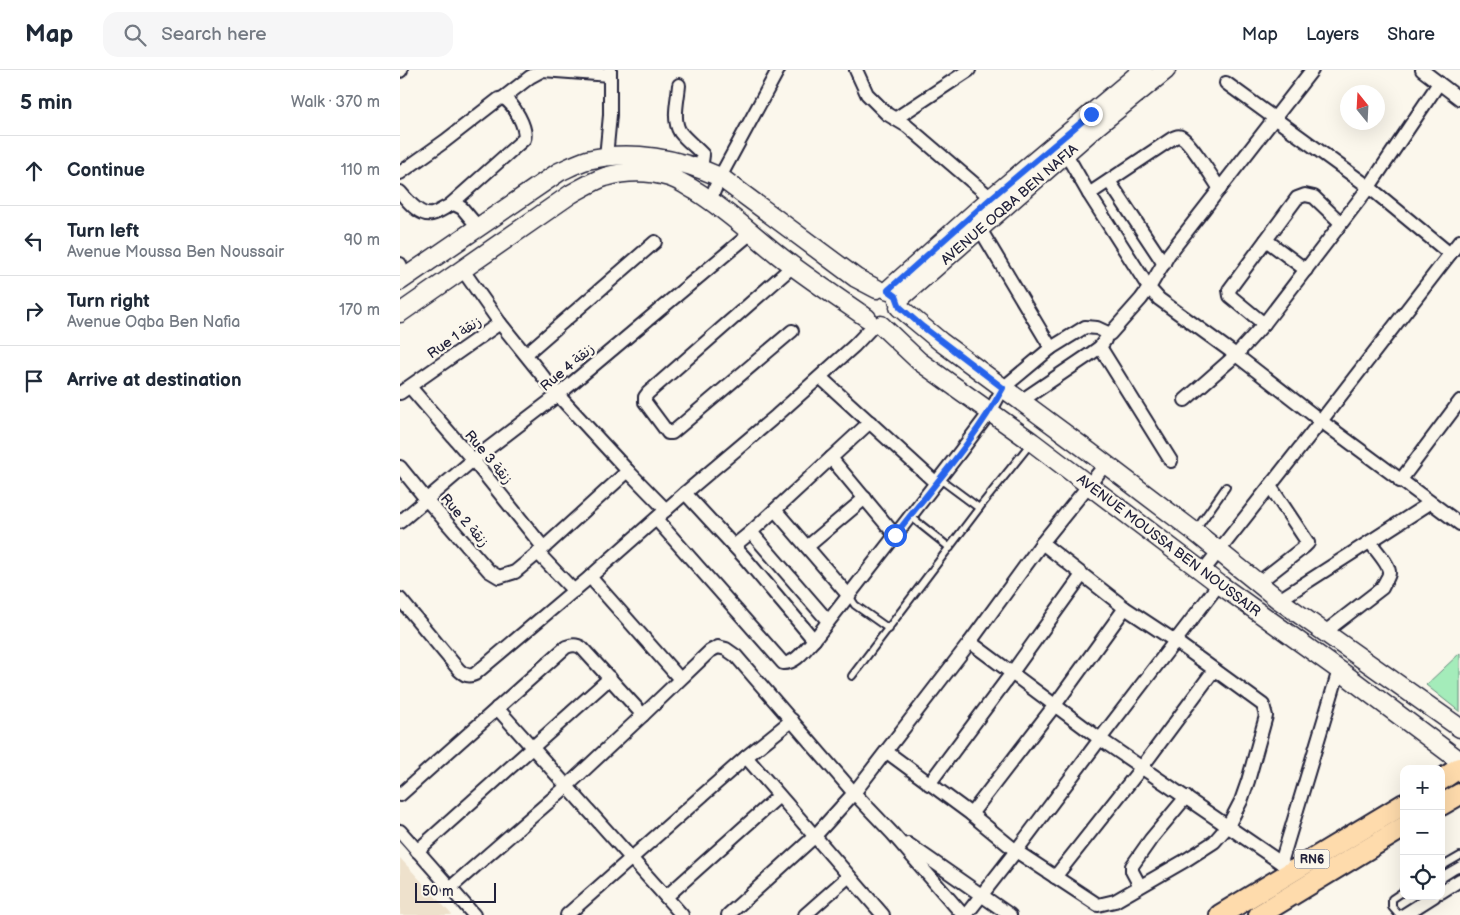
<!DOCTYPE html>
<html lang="en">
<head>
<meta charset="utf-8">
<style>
	:root { --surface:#fff; --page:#f6f6f7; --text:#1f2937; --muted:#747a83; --line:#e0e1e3 }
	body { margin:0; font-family:"Balsamiq Sans","Playpen Sans Arabic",sans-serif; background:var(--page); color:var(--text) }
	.controls { position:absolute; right:15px; bottom:15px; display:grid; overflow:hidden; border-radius:10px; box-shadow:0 5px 20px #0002 }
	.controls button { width:45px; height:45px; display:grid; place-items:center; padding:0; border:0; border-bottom:1px solid var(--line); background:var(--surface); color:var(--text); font:25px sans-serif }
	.compass { position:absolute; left:940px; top:15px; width:45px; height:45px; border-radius:50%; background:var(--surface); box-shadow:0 5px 20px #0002; rotate:342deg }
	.scale { position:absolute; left:15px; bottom:12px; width:81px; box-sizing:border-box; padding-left:5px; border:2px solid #22223b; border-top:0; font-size:14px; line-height:18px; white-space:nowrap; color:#22223b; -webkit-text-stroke:4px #fbf7ec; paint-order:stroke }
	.stop { position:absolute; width:15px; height:15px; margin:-11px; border:4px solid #2563eb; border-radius:50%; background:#fff }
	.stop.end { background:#2563eb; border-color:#fff; box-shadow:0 1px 5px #0008 }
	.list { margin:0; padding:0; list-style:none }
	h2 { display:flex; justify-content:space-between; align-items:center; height:65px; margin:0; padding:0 20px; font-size:21px }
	h2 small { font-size:16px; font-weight:400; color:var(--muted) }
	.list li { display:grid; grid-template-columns:32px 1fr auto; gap:15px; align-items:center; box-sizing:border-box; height:70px; padding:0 20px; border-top:1px solid var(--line) }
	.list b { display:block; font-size:19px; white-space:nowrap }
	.list p { margin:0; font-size:16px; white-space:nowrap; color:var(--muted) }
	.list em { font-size:16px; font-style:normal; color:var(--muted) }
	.icon { flex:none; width:28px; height:28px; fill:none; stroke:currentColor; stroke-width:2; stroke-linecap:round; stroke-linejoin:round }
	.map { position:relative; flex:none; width:1060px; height:845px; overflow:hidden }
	header { display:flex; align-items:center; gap:30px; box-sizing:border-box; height:70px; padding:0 25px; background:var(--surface); border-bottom:1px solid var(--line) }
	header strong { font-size:24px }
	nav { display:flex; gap:28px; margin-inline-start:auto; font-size:18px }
	.search { width:350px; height:45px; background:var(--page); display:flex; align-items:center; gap:12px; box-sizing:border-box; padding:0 18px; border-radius:15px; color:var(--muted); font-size:19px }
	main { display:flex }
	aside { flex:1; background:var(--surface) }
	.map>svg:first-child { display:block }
</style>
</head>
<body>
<header>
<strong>Map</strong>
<div class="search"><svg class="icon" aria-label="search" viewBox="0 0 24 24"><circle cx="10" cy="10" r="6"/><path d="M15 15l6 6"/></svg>Search here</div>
<nav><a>Map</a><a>Layers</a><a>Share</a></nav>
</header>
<main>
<aside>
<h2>5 min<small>Walk · 370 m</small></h2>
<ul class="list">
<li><svg class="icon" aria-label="ahead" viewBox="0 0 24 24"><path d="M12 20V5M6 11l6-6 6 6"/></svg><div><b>Continue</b></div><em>110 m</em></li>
<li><svg class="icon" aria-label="left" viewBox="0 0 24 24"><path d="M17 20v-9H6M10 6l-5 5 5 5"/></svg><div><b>Turn left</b><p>Avenue Moussa Ben Noussair</p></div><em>90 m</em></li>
<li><svg class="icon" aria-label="right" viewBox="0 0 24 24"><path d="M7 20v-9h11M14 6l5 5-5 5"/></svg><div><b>Turn right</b><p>Avenue Oqba Ben Nafia</p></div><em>170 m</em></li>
<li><svg class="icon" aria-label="arrive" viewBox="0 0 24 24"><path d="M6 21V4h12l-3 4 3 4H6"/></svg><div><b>Arrive at destination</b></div></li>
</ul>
</aside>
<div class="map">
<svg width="1060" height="845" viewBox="0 0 1060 845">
	<rect width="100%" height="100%" fill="#fbf7ec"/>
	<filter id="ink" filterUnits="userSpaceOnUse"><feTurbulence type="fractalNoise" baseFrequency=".02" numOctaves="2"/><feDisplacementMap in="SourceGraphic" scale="10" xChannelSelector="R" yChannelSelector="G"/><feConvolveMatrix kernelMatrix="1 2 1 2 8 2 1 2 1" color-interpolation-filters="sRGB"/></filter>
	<g filter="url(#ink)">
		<polygon fill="#eee1cc" points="0,788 52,845 0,845"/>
		<polygon fill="#a4ecba" stroke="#63877a" points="1060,583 1060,642 1026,615"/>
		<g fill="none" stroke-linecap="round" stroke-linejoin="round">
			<defs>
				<g id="lane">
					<polyline points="540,409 579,438"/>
					<polyline points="510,446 550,478"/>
					<polyline points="795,461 826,417"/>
					<polyline points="449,526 455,535 489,559"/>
					<polyline points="452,606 583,433 631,373"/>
					<polyline points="1041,797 1060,786"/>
					<polyline points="999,845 992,837 992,829 1004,821"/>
				</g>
				<g id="street">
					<polyline points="456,0 467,24 487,44 507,56 591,128"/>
					<polyline points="912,0 769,184 749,218 759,229 836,285 921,351 1060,454"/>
					<polyline points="1022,0 1060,29"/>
					<polyline points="0,1 1,0"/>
					<polyline points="826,13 969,117 1050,184"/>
					<path d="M279,15C278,29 272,50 280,62C287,71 296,77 303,85L301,99"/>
					<polyline points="495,49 569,0"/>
					<polyline points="206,87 210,45 210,0"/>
					<polyline points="0,103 45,71 99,29 103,28 130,7 143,0 210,5"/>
					<polyline points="709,111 764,194"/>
					<path d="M0,122C7,130 20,147 32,144C40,142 46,136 54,134L62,138L78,157"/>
					<path d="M689,124L770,70C773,68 778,65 781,67C789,70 814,110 820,119"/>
					<polyline points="310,130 320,107 378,0"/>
					<path d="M50,135L124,69C128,59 113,32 103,28"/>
					<polyline points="866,170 906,200"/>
					<polyline points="0,194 6,207"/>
					<polyline points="62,199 100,253 158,325 228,401 266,440"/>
					<polyline points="864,254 830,226 829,220 897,128 905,125 914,127 941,153"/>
					<polyline points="392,261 272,363 268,363 245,332 245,327 248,323 393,196"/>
					<polyline points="700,277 771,391"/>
					<polyline points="651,278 685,257 697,258 710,264 741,229 749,218 689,124 666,84"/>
					<polyline points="126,284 255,172"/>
					<polyline points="420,307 536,413"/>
					<polyline points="10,317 73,390 143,477"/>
					<polyline points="0,323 100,253"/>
					<polyline points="785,330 836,285 864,254 969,117 1039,13"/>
					<polyline points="621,331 689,285 700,277 705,270"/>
					<polyline points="431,388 495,465"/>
					<polyline points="0,397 26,429 89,501 99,507 115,502 138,483 228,401"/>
					<polyline points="1000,411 1060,331"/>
					<polyline points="285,423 344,487 414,570"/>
					<polyline points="375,440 449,526"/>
					<path d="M256,449L383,593C396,594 406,578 414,570L560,382L590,342L603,318L651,278L580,159"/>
					<polyline points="0,452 73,390 158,325 351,163"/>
					<polyline points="351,462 428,551"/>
					<polyline points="334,476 351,462 470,352"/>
					<polyline points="407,477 465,428"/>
					<polyline points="138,483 174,521"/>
					<polyline points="803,501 921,351 1060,171"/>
					<polyline points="190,507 280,609"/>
					<polyline points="858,513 904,477 908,473 870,416"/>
					<path d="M0,529L59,600C64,605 69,607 75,604L190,507L285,423L376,346L454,276L475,254"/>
					<polyline points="879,530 1030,433"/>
					<path d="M925,562L982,518C984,513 989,507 989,503C990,495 974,478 970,472"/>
					<polyline points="570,572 700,669 893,801"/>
					<polyline points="97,638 282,845"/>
					<polyline points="487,682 571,744 616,781 698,835 715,831 786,790 814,772 828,756 841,731 848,711 866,646 863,635 775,571 725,538 642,473"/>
					<polyline points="346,687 483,845"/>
					<polyline points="529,714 611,604 682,505"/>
					<path d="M0,725L166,577C172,575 176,574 182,578L243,645"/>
					<polyline points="571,744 655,635 725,538"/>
					<polyline points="0,761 74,845"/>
					<polyline points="508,774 610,845"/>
					<polyline points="17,781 210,608"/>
					<polyline points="881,793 939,600"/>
					<polyline points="655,807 742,697 814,600"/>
					<polyline points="740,816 732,801 732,796 751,769 786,727"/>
					<polyline points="50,818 166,717 243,645 310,581 318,577 326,579 336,586 454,723 492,763 563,845"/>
					<polyline points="1041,822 1060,810"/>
					<polyline points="266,827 379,726"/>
					<polyline points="167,845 346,687 392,650"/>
					<polyline points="328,845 414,767 454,723 570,572 642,473 705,395"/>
					<polyline points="405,845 449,806"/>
					<polyline points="566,845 616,781 700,669 819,514"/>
					<polyline points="1004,845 1034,826"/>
				</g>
				<g id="secondary">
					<path d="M0,211L159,102C168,98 177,93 187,90C231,79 280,89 320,107L456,208L477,219"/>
					<polyline points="488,220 591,128 743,0"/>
					<polyline points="498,230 697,56 766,0"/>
					<polyline points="499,237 541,272 687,380 795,462 879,530 1060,658"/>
					<path d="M0,243L171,124C182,118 193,111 205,107C226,101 249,101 269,107C279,110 287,116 296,121C325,139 351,163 377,184C406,207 437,227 467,248"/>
					<polyline points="481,255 519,291 632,372 819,514 939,600 1060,691"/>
				</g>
				<g id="primary">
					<polyline points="1041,710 1059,698"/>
					<polyline points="1041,735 1060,724"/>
					<polyline points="820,845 1004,734"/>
					<polyline points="859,845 1004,757"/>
				</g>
			</defs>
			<use href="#lane" stroke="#22223b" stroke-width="10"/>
			<use href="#street" stroke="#22223b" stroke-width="16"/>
			<use href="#secondary" stroke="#22223b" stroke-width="21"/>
			<use href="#primary" stroke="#22223b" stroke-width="24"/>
			<use href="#lane" stroke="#fbf7ec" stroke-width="6"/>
			<use href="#street" stroke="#fbf7ec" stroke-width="12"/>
			<use href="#secondary" stroke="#fbf7ec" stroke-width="18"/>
			<use href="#primary" stroke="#fedbac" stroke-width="20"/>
		</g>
	</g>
	<g fill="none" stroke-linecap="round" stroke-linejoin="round" filter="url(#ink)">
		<path stroke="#2563eb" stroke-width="6" d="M495,465C532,417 574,371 603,318L523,257L500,237L496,226L488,220L591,128L691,44"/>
	</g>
	<g text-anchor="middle" stroke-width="4.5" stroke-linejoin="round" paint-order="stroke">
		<rect fill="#fbf7ec" stroke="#636270" stroke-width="1" x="894.5" y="779.5" width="35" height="19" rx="4"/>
		<g font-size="12" font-weight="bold" fill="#22223b">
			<text x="912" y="793">RN6</text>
		</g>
		<g font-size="14" fill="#22223b" stroke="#fbf7ec">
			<text transform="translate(609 134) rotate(-41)" y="5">AVENUE OQBA BEN NAFIA</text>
			<text transform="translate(54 267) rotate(-35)" y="5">Rue 1 زنقة</text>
			<text transform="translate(167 297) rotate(-40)" y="5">Rue 4 زنقة</text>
			<text transform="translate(89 387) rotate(50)" y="5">Rue 3 زنقة</text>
			<text transform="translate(65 450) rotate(49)" y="5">Rue 2 زنقة</text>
			<text transform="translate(769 475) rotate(37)" y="5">AVENUE MOUSSA BEN NOUSSAIR</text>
		</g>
	</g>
</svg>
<div class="controls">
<button>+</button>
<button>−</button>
<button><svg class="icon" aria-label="locate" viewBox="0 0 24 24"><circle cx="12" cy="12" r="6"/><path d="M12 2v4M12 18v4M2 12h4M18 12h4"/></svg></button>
</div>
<svg class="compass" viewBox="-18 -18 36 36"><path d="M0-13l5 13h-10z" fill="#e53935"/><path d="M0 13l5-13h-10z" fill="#747a83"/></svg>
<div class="scale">50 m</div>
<div class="stop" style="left:495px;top:465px"></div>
<div class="stop end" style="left:691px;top:44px"></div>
</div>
</main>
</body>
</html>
